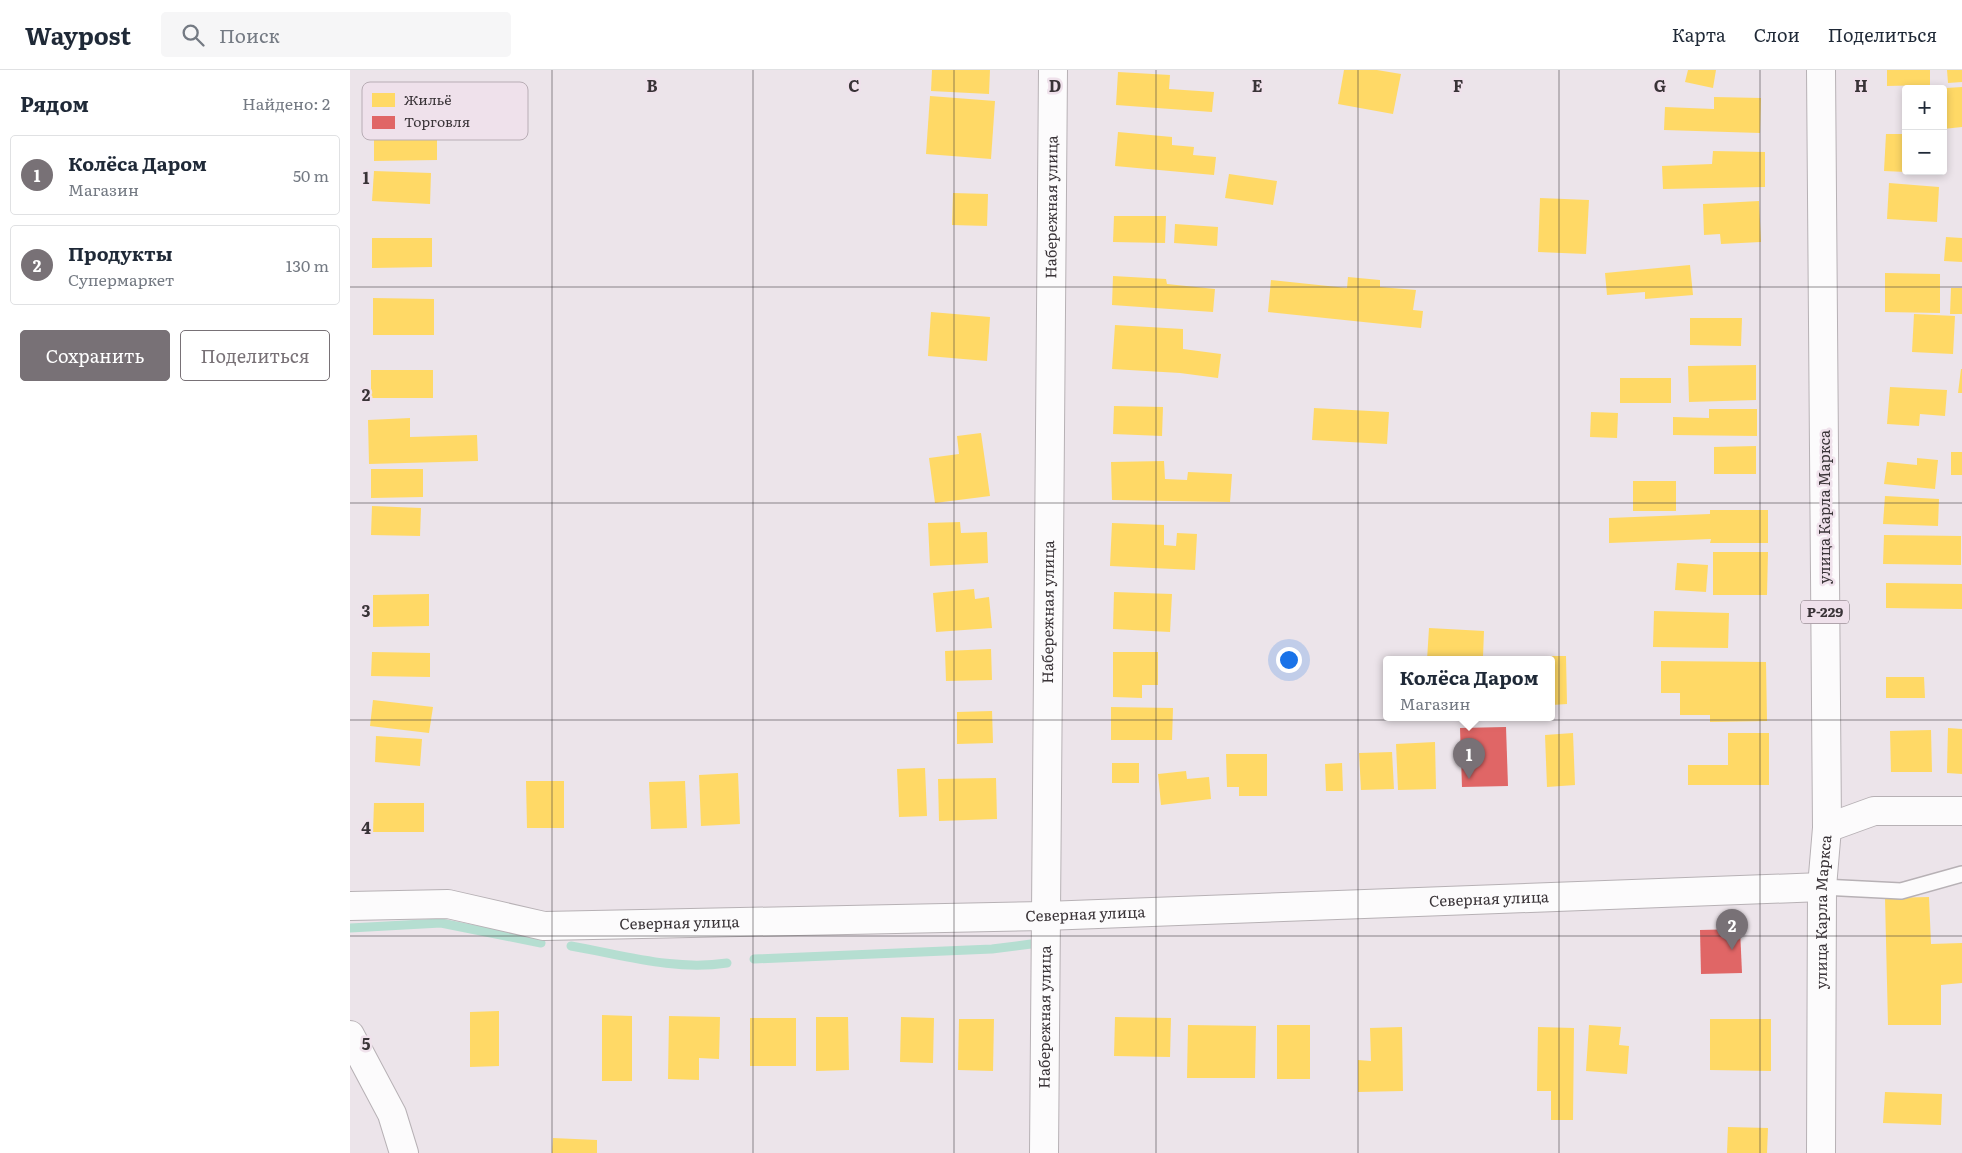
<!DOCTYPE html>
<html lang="ru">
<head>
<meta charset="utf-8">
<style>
	:root { --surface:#fff; --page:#f6f6f7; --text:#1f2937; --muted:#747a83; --line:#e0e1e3; --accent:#787176 }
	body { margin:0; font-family:Literata,serif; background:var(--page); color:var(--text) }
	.controls { position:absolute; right:15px; top:15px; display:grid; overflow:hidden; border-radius:5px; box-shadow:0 2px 8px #0003 }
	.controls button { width:45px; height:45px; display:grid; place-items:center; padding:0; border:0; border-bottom:1px solid var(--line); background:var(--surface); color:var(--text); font:25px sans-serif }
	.you { position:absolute; left:938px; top:589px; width:18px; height:18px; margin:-12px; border:4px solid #fff; border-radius:50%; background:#1a73e8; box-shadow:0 0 0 8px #1a73e833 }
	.badge { display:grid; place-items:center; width:32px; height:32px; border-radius:50%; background:var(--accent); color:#fff; font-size:16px; font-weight:700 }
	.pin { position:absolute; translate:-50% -41px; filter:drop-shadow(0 1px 2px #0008) }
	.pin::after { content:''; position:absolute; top:26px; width:18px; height:15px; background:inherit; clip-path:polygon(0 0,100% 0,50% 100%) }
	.popup { position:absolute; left:1033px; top:586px; width:172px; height:65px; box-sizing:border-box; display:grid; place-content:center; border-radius:5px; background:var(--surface); filter:drop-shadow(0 1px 4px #0005); font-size:16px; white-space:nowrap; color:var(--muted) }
	.popup b { font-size:19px; color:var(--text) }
	.popup::after { content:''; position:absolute; left:50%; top:100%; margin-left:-10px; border:10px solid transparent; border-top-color:var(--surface) }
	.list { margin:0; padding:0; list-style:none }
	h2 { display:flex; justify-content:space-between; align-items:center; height:65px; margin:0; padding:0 20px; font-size:21px }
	h2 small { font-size:16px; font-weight:400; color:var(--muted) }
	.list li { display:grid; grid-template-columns:32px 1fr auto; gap:15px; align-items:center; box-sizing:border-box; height:80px; margin:0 10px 10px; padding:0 10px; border:1px solid var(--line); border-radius:5px }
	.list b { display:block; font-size:19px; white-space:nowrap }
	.list p { margin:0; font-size:16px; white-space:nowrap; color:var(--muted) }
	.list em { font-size:16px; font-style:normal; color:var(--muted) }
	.actions { display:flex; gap:10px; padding:15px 20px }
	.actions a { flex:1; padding:11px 0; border:1px solid var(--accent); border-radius:5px; text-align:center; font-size:18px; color:var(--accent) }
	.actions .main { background:var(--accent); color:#fff }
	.icon { flex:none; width:28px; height:28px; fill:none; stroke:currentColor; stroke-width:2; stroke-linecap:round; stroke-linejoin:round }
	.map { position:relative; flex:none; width:1612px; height:1083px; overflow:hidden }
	header { display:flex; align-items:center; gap:30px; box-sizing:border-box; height:70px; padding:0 25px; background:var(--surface); border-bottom:1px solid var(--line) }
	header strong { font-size:24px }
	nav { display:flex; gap:28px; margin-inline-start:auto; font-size:18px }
	.search { width:350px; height:45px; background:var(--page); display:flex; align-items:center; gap:12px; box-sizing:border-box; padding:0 18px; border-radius:5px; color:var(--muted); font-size:19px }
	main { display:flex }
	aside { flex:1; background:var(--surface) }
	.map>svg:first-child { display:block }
</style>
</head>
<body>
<header>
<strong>Waypost</strong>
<div class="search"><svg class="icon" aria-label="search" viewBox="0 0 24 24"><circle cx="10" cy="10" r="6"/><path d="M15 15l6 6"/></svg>Поиск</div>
<nav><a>Карта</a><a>Слои</a><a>Поделиться</a></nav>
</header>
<main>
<aside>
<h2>Рядом<small>Найдено: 2</small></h2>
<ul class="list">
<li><span class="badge">1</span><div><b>Колёса Даром</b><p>Магазин</p></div><em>50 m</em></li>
<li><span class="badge">2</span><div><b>Продукты</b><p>Супермаркет</p></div><em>130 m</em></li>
</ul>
<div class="actions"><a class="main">Сохранить</a><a>Поделиться</a></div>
</aside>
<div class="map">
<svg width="1612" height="1083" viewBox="0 0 1612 1083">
	<rect width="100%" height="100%" fill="#ece4ea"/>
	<g fill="#ffd966">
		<polygon points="582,0 640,0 639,24 581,21"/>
		<polygon points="994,0 1027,0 1051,4 1043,44 988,34"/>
		<polygon points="1338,0 1366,0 1363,18 1335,12"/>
		<polygon points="1537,0 1580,0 1580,15 1537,16"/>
		<polygon points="1597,0 1612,0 1612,12 1598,13"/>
		<polygon points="768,2 820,5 819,19 864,22 862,42 766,35"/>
		<polygon points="1612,17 1612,57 1593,59 1593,28 1597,27 1596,18"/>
		<polygon points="580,26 645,31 641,89 576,84"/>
		<polygon points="1364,27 1411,28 1410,63 1314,60 1315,37 1364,39"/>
		<polygon points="24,54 87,54 87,90 24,91"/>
		<polygon points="768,62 822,67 822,75 844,77 843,85 866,87 864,105 765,96"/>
		<polygon points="1536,64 1556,64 1556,102 1534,101"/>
		<polygon points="1363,81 1415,82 1415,117 1313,119 1312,96 1362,94"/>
		<polygon points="24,101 81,103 80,134 22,131"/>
		<polygon points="879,104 927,111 923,135 875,128"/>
		<polygon points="1539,113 1589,117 1587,152 1537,149"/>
		<polygon points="603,123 638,124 637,156 602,155"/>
		<polygon points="1190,128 1239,130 1236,184 1188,182"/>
		<polygon points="1409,131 1411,172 1371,174 1370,164 1354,165 1353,134"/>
		<polygon points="764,146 816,146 815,173 763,172"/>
		<polygon points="825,154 868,157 867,176 824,173"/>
		<polygon points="1596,167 1612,168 1612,192 1594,191"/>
		<polygon points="22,168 82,168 82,197 22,198"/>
		<polygon points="1340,195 1343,225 1295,229 1295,222 1257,225 1255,203"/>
		<polygon points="1535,203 1590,204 1590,243 1535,242"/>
		<polygon points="763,206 816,209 817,214 865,219 863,242 762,235"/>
		<polygon points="998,207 1030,210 1030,217 1066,220 1063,240 1073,241 1071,258 918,242 921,210 997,218"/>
		<polygon points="1601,218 1612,218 1612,244 1600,244"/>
		<polygon points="23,228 84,229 84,265 23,265"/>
		<polygon points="581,242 640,247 637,291 578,286"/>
		<polygon points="1564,244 1605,246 1603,284 1562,282"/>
		<polygon points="1340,248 1392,248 1391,276 1340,275"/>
		<polygon points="765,255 833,259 833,279 871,284 868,308 830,303 762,299"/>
		<polygon points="1406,295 1406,330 1339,332 1338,296"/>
		<polygon points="1611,299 1612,299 1612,323 1608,323"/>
		<rect x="21" y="300" width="62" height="28"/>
		<rect x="1270" y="308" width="51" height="25"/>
		<polygon points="1540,317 1597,320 1595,346 1570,344 1569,356 1537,354"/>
		<polygon points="764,336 813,337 812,366 763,364"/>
		<polygon points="964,338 1039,342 1037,374 962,370"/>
		<polygon points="1359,339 1407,339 1407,366 1323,365 1323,347 1359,348"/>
		<polygon points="1241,342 1268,343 1267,368 1240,367"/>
		<polygon points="60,348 60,367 127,365 128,391 19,394 18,350"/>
		<polygon points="631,363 640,426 585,433 579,388 609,384 607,366"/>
		<polygon points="1406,376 1406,404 1364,404 1364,377"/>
		<rect x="1601" y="382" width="11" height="23"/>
		<polygon points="1567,388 1588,390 1585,419 1534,414 1537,392 1567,395"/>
		<polygon points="814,391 815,409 837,410 838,402 882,404 880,432 762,430 761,392"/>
		<polygon points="21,399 73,399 73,427 21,428"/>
		<rect x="1283" y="411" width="43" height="30"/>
		<polygon points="1535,426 1589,429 1588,456 1533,454"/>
		<polygon points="22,436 71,438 70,466 21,465"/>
		<polygon points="1360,440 1418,440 1418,473 1360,473 1361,469 1259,473 1259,448 1360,444"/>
		<polygon points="610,452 611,463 637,462 638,493 580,496 578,453"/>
		<polygon points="762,453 814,455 814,475 826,476 827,463 847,464 845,500 760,496"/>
		<polygon points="1534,465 1611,466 1611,495 1533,494"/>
		<polygon points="1363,482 1418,482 1417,525 1363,525"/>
		<polygon points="1327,493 1358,495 1356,522 1325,520"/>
		<polygon points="1536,513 1612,514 1612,539 1536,538"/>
		<polygon points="624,519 625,529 639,527 642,558 586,562 583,523"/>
		<polygon points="764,522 822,524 820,562 763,559"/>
		<polygon points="79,524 79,556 23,557 23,525"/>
		<polygon points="1304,541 1379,543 1378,578 1303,577"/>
		<polygon points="1079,558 1134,561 1133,587 1105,586 1104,590 1077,590"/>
		<polygon points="641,579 642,610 596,611 595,581"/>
		<polygon points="22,582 80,583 80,607 21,606"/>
		<polygon points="763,582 808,582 808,615 792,615 792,628 763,627"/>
		<polygon points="1196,586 1216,586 1217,634 1202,635 1202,590 1196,590"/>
		<polygon points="1311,591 1416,592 1417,651 1360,652 1360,645 1330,645 1330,623 1311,623"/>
		<polygon points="1536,607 1574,607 1575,628 1536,628"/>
		<polygon points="23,630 83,637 79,663 20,656"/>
		<polygon points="761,637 823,638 822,670 761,670"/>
		<polygon points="642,641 643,673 607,674 607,642"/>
		<polygon points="1598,658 1612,659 1612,704 1597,703"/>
		<polygon points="1581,660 1582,702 1541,702 1540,661"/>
		<polygon points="1223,663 1225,715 1197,717 1195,665"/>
		<polygon points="1378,663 1419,663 1419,715 1338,715 1338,695 1378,695"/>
		<polygon points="26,666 72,669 70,696 25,692"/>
		<polygon points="1085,672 1086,719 1048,720 1046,674"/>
		<polygon points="1042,682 1044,719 1011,720 1009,683"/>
		<polygon points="876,684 917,684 917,726 889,726 889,717 877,717"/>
		<rect x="762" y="693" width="27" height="20"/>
		<polygon points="992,693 993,721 976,721 975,694"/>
		<polygon points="575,698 577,746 549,747 547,699"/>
		<polygon points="836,701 837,709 859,707 861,729 811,735 808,704"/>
		<polygon points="388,703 390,754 351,756 349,705"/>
		<polygon points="646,708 647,749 589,751 588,709"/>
		<polygon points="176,711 214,711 214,758 177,758"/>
		<polygon points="335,711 337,758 301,759 299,712"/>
		<polygon points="24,733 74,733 74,762 23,762"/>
		<polygon points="1579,827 1581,874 1612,873 1612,913 1591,915 1591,955 1538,955 1535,828"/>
		<polygon points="149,941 149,996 120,997 120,942"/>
		<polygon points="252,945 282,946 282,1011 252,1011"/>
		<polygon points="319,946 370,947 369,989 349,988 349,1010 318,1009"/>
		<polygon points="466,947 498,947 499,1000 466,1001"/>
		<polygon points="551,947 584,948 583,993 550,992"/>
		<polygon points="765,947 821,948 820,987 764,986"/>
		<rect x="400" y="948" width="46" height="48"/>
		<polygon points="609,949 644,949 643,1001 608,1000"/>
		<polygon points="1360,949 1421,949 1421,1001 1360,1000"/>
		<polygon points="838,955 906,956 905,1008 837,1008"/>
		<rect x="927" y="955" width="33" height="54"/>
		<polygon points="1239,955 1271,957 1269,975 1279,976 1277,1004 1236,1001"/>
		<polygon points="1052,957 1053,1021 1008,1022 1008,990 1021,991 1020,958"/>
		<polygon points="1188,957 1224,958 1223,1050 1201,1050 1201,1021 1187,1021"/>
		<polygon points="1535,1022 1592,1024 1591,1055 1533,1053"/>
		<polygon points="1378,1057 1418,1058 1417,1083 1377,1083"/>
		<polygon points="203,1068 247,1070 247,1083 202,1083"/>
	</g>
	<g fill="#e06666">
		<polygon points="1156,657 1158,716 1112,717 1110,658"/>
		<polygon points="1390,859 1392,903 1351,904 1350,860"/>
	</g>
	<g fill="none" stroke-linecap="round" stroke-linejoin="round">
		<g stroke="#b5ded1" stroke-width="9">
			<polyline points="0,858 91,853 191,873"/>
			<path d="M221,876C273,885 324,901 377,893"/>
			<polyline points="404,889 642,879 681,874"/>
		</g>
		<defs>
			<polyline id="service" points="1472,817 1551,821 1612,804"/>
			<g id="minor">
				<polyline points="1477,758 1524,741 1612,741"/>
				<path id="s1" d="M0,836L98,834L194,856L695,846L1472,817"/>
				<polyline points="0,965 42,1044 54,1083"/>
				<path id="s2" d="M694,1083L703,0"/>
			</g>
			<g id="trunk">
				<path id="s3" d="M1471,1083L1472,817L1477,758L1471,0"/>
			</g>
		</defs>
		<use href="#service" stroke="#b7b1b5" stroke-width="18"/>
		<use href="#minor" stroke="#b7b1b5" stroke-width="30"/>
		<use href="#trunk" stroke="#b7b1b5" stroke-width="30"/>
		<use href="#service" stroke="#fcfbfc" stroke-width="15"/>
		<use href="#minor" stroke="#fcfbfc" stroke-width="28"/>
		<use href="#trunk" stroke="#fcfbfc" stroke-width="28"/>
	</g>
	<path fill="none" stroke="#393337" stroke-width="1" stroke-opacity="0.55" d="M202,0V1083M403,0V1083M604,0V1083M806,0V1083M1008,0V1083M1209,0V1083M1410,0V1083M0,217H1612M0,433H1612M0,650H1612M0,866H1612"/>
	<g text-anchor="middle" stroke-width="5" stroke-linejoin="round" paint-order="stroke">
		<rect fill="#efe1eb" stroke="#70676d" stroke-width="1" x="1451" y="530.5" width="48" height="23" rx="4"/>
		<g font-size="14" font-weight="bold" fill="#393337">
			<text x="1475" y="547">Р-229</text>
		</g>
		<g font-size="15" fill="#393337" stroke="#efe1eb">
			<text dy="5" stroke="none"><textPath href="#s2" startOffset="946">Набережная улица</textPath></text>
			<text transform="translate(1475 437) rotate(-90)" y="5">улица Карла Маркса</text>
			<text dy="5" stroke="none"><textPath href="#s2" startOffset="541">Набережная улица</textPath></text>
			<text dy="5" stroke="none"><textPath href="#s1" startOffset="1142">Северная улица</textPath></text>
			<text dy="5" stroke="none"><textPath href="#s3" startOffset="241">улица Карла Маркса</textPath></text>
			<text dy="5" stroke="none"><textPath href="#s1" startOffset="738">Северная улица</textPath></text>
			<text dy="5" stroke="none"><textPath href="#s1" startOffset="332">Северная улица</textPath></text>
			<text dy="5" stroke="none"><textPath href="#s2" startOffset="136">Набережная улица</textPath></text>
		</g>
	</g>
	<rect x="12" y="12" width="166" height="58" rx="8" fill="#efe1eb" stroke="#b8adb5" stroke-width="1"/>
	<rect x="22" y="23" width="23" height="14" fill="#ffd966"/>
	<rect x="22" y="46" width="23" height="13" fill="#e06666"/>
	<g font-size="14" fill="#393337">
		<text x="54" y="35">Жильё</text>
		<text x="54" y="57">Торговля</text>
	</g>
	<g font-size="16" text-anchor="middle" font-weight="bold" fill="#393337" stroke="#efe1eb" stroke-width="5" stroke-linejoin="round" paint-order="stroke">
		<text x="302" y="22">B</text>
		<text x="504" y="22">C</text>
		<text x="705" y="22">D</text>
		<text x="907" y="22">E</text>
		<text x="1108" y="22">F</text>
		<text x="1310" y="22">G</text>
		<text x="1511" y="22">H</text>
		<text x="16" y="114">1</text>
		<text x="16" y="331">2</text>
		<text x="16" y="547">3</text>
		<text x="16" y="764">4</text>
		<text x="16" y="980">5</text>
	</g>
</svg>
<div class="controls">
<button>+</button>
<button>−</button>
</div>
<div class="you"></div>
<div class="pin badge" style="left:1119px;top:709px">1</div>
<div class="popup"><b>Колёса Даром</b>Магазин</div>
<div class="pin badge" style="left:1382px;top:880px">2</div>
</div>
</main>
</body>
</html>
